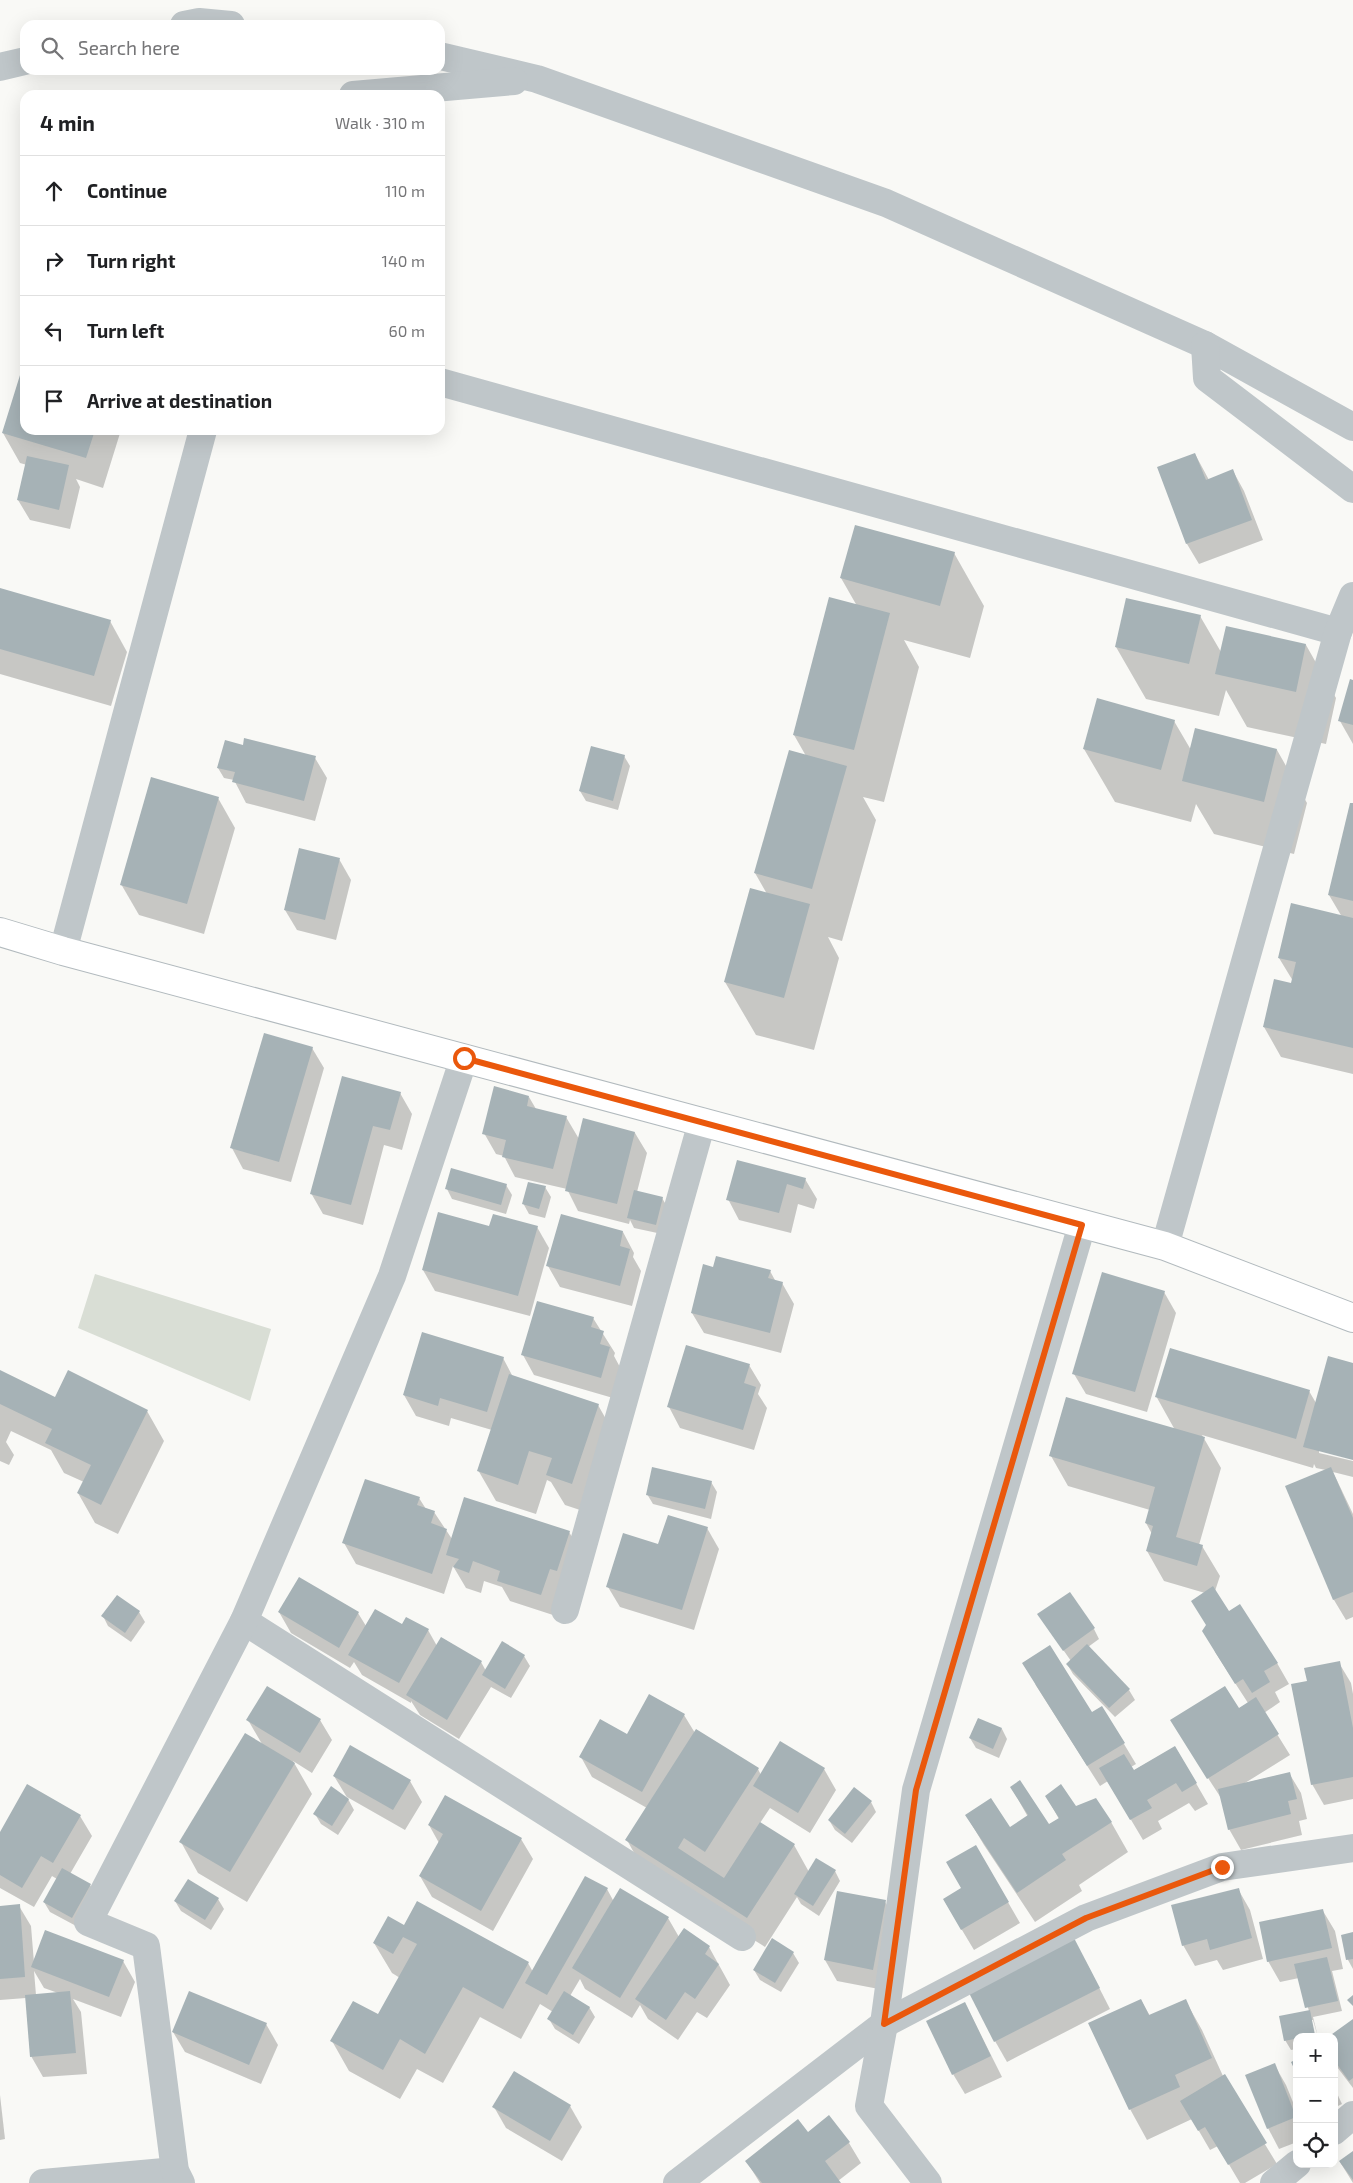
<!DOCTYPE html>
<html lang="en">
<head>
<meta charset="utf-8">
<style>
	:root { --surface:#fff; --page:#f2f2f2; --text:#202124; --muted:#757577; --line:#e0e0e0 }
	body { margin:0; font-family:"Exo 2",sans-serif; background:var(--page); color:var(--text) }
	.controls { position:absolute; right:15px; bottom:15px; display:grid; overflow:hidden; border-radius:10px; box-shadow:0 5px 20px #0002 }
	.controls button { width:45px; height:45px; display:grid; place-items:center; padding:0; border:0; border-bottom:1px solid var(--line); background:var(--surface); color:var(--text); font:25px sans-serif }
	.stop { position:absolute; width:15px; height:15px; margin:-11px; border:4px solid #ea580c; border-radius:50%; background:#fff }
	.stop.end { background:#ea580c; border-color:#fff; box-shadow:0 1px 5px #0008 }
	.list { margin:0; padding:0; list-style:none }
	h2 { display:flex; justify-content:space-between; align-items:center; height:65px; margin:0; padding:0 20px; font-size:21px }
	h2 small { font-size:16px; font-weight:400; color:var(--muted) }
	.list li { display:grid; grid-template-columns:32px 1fr auto; gap:15px; align-items:center; box-sizing:border-box; height:70px; padding:0 20px; border-top:1px solid var(--line) }
	.list b { display:block; font-size:19px; white-space:nowrap }
	.list em { font-size:16px; font-style:normal; color:var(--muted) }
	.icon { flex:none; width:28px; height:28px; fill:none; stroke:currentColor; stroke-width:2; stroke-linecap:round; stroke-linejoin:round }
	.map { position:relative; flex:none; width:1353px; height:2183px; overflow:hidden }
	.search { position:absolute; background:var(--surface); box-shadow:0 5px 20px #0002; left:20px; top:20px; width:425px; height:55px; display:flex; align-items:center; gap:12px; box-sizing:border-box; padding:0 18px; border-radius:15px; color:var(--muted); font-size:19px }
	.panel { position:absolute; background:var(--surface); box-shadow:0 5px 20px #0002; left:20px; top:90px; width:425px; height:345px; border-radius:15px }
	.map>svg:first-child { display:block }
</style>
</head>
<body>
<div class="map">
<svg width="1353" height="2183" viewBox="0 0 1353 2183">
	<rect width="100%" height="100%" fill="#f9f9f6"/>
	<polygon fill="#d9ded5" points="95,1274 271,1329 250,1401 78,1328"/>
	<g fill="#0003" fill-rule="evenodd">
		<polygon points="25,362 25,430 121,430 103,488 76,479 80,487 70,529 30,520 18,500 27,465 20,463 3,433"/>
		<polygon points="1195,454 1209,480 1233,471 1244,491 1263,540 1199,564 1187,544 1159,468"/>
		<polygon points="954,553 984,606 970,658 904,640 919,667 884,802 863,797 876,820 842,941 828,937 839,958 814,1050 756,1035 725,982 767,894 755,873 806,756 794,735 857,606 841,578"/>
		<polygon points="0,590 110,621 127,652 111,706 0,674"/>
		<polygon points="1200,616 1221,652 1306,645 1336,698 1326,744 1247,727 1226,690 1219,716 1146,699 1116,647"/>
		<polygon points="1353,681 1353,744 1340,721"/>
		<polygon points="1174,721 1191,750 1277,750 1307,803 1294,854 1214,834 1196,804 1191,822 1115,802 1084,749"/>
		<polygon points="243,747 315,758 327,778 315,821 246,803 234,780 224,778 218,768"/>
		<polygon points="624,756 630,766 618,810 586,801 580,791"/>
		<polygon points="218,798 235,828 204,934 139,915 121,884"/>
		<polygon points="1353,804 1353,1074 1281,1057 1264,1027 1293,981 1279,958 1342,917 1329,895"/>
		<polygon points="339,859 351,880 336,940 297,930 285,910"/>
		<polygon points="312,1048 324,1068 291,1182 243,1169 232,1148"/>
		<polygon points="400,1093 412,1114 402,1150 384,1145 363,1225 323,1214 311,1193"/>
		<polygon points="529,1097 536,1109 566,1117 579,1139 635,1133 647,1153 637,1192 662,1198 668,1208 662,1234 634,1228 630,1220 629,1224 578,1211 567,1189 515,1177 504,1156 496,1154 484,1133"/>
		<polygon points="805,1179 817,1199 814,1209 798,1204 791,1233 739,1220 728,1199"/>
		<polygon points="506,1185 512,1195 506,1214 452,1199 447,1189"/>
		<polygon points="545,1187 551,1197 545,1218 529,1214 523,1203"/>
		<polygon points="490,1227 537,1227 549,1248 530,1316 435,1291 423,1270"/>
		<polygon points="623,1232 634,1253 633,1257 641,1271 632,1306 560,1287 548,1266"/>
		<polygon points="714,1269 770,1271 776,1282 782,1283 794,1304 781,1353 704,1333 692,1313"/>
		<polygon points="1164,1292 1176,1313 1147,1412 1086,1394 1074,1374"/>
		<polygon points="593,1318 615,1353 614,1356 621,1369 613,1398 534,1375 523,1355"/>
		<polygon points="503,1358 513,1377 598,1405 615,1435 589,1513 565,1505 551,1482 547,1480 536,1514 496,1501 478,1470 492,1430 451,1418 449,1426 416,1416 404,1395"/>
		<polygon points="1353,1364 1353,1459 1319,1450 1319,1453 1353,1461 1353,1477 1333,1472 1353,1514 1353,1617 1346,1620 1334,1600 1287,1487 1326,1470 1316,1468 1314,1464 1313,1468 1202,1435 1221,1468 1199,1545 1202,1546 1220,1576 1215,1591 1229,1612 1277,1663 1289,1684 1275,1692 1280,1702 1264,1713 1290,1755 1245,1783 1289,1773 1301,1793 1307,1819 1299,1821 1302,1835 1241,1850 1229,1829 1221,1798 1184,1741 1248,1703 1215,1652 1207,1626 1205,1593 1164,1581 1147,1551 1152,1534 1146,1523 1150,1510 1068,1486 1051,1456 1175,1430 1156,1396 1309,1391 1316,1403"/>
		<polygon points="749,1365 761,1385 758,1394 767,1408 754,1450 680,1428 669,1407"/>
		<polygon points="0,1372 55,1399 147,1411 164,1441 118,1534 95,1523 78,1493 84,1482 64,1473 51,1450 11,1431 6,1442 14,1455 9,1465 0,1461"/>
		<polygon points="711,1482 717,1492 711,1519 653,1504 647,1494"/>
		<polygon points="419,1498 426,1509 434,1512 452,1539 569,1532 581,1552 553,1615 510,1601 502,1587 484,1581 481,1593 466,1588 453,1566 444,1594 356,1564 344,1543"/>
		<polygon points="707,1528 719,1549 694,1630 620,1607 608,1587 659,1546"/>
		<polygon points="139,1612 145,1622 131,1642 108,1626 103,1616"/>
		<polygon points="279,1612 358,1613 366,1626 402,1626 428,1630 437,1646 442,1638 481,1662 486,1671 524,1656 530,1666 511,1698 491,1687 459,1739 420,1715 411,1701 411,1703 362,1675 354,1662 350,1668 291,1633"/>
		<polygon points="1045,1624 1094,1629 1099,1639 1088,1647 1129,1690 1135,1700 1115,1717 1073,1674 1067,1664 1071,1661"/>
		<polygon points="1339,1663 1351,1683 1353,1694 1353,1799 1324,1805 1312,1784 1308,1682"/>
		<polygon points="1035,1684 1092,1714 1124,1744 1136,1764 1131,1767 1133,1771 1175,1747 1208,1804 1195,1811 1189,1803 1158,1821 1162,1829 1143,1840 1108,1781 1100,1786"/>
		<polygon points="684,1715 695,1733 758,1769 761,1775 824,1769 836,1790 810,1833 770,1808 760,1823 794,1845 809,1872 835,1871 840,1881 819,1916 801,1904 797,1897 765,1947 644,1871 627,1840 647,1808 592,1777 581,1757 628,1735"/>
		<polygon points="978,1719 1002,1729 1007,1739 999,1758 976,1748 970,1738"/>
		<polygon points="248,1720 320,1720 332,1740 312,1773 293,1761 312,1794 247,1902 198,1873 181,1842 262,1744"/>
		<polygon points="334,1776 410,1781 422,1802 405,1830 347,1797 354,1810 338,1835 321,1824 315,1814 348,1799"/>
		<polygon points="1011,1787 1049,1825 1059,1819 1046,1796 1111,1822 1128,1852 1079,1885 1082,1891 1035,1922 984,1845 966,1815 1010,1829 1028,1817"/>
		<polygon points="871,1802 876,1812 852,1843 835,1830 829,1820"/>
		<polygon points="80,1816 92,1836 70,1874 90,1885 96,1895 78,1927 50,1912 44,1902 57,1879 52,1876 34,1907 0,1888 0,1835"/>
		<polygon points="429,1825 521,1839 533,1859 493,1931 432,1897 420,1876 439,1843"/>
		<polygon points="976,1847 1020,1923 974,1950 944,1900 962,1889"/>
		<polygon points="607,1889 614,1902 668,1918 679,1937 709,1947 730,1985 707,2018 697,2012 678,2040 648,2019 640,2005 632,2018 585,1989 580,1979 570,1996 589,2007 595,2017 579,2044 555,2029 549,2019 553,2012 540,2004 521,2039 480,2017 443,2083 417,2069 400,2099 349,2071 332,2041 379,2016 400,1978 392,1973 374,1943 404,1927 528,1963 533,1972"/>
		<polygon points="1238,1889 1250,1910 1263,1959 1223,1970 1217,1960 1195,1966 1183,1945"/>
		<polygon points="838,1893 885,1902 897,1922 884,1990 837,1981 825,1960"/>
		<polygon points="218,1899 224,1909 211,1930 181,1911 175,1901"/>
		<path d="M19,1906L31,1926L34,1963L123,1961L135,1982L121,2017L73,1999L81,2012L87,2074L43,2077L31,2056L26,1998L0,2000V1907ZM34,1971L44,1988L58,1993L36,1995Z"/>
		<polygon points="1323,1911 1335,1931 1343,1969 1332,1971 1342,2011 1313,2017 1318,2037 1313,2020 1311,2020 1314,2037 1297,2037 1297,2049 1291,2050 1285,2040 1309,2011 1299,1978 1280,1982 1268,1961"/>
		<polygon points="1353,1933 1353,1969 1348,1960 1342,1936"/>
		<polygon points="793,1953 799,1963 781,1992 760,1980 754,1970"/>
		<polygon points="1085,1960 1110,2009 1007,2062 995,2041"/>
		<polygon points="1141,2000 1150,2016 1185,2000 1202,2030 1223,2076 1277,2164 1245,2183 1240,2183 1218,2146 1210,2150 1192,2119 1147,2140 1130,2109"/>
		<polygon points="965,2003 1002,2077 965,2094 953,2074"/>
		<polygon points="1353,2020 1353,2088 1334,2063 1334,2037"/>
		<polygon points="266,2024 278,2045 261,2084 185,2052 173,2032"/>
		<polygon points="1274,2064 1286,2085 1297,2112 1297,2142 1279,2149 1268,2128"/>
		<polygon points="1334,2087 1342,2104 1334,2108"/>
		<polygon points="0,2095 5,2139 0,2140"/>
		<polygon points="570,2106 582,2127 562,2161 506,2128 494,2107"/>
		<polygon points="808,2134 849,2143 861,2163 838,2181 840,2183 760,2183 747,2162"/>
		<polygon points="1353,2152 1353,2183 1340,2162"/>
	</g>
	<g fill="#a6b2b6">
		<polygon points="25,359 25,430 95,430 86,458 2,433"/>
		<polygon points="1195,453 1206,480 1233,469 1252,520 1186,544 1157,467"/>
		<polygon points="27,456 69,465 59,510 17,500"/>
		<polygon points="855,525 955,552 940,606 840,578"/>
		<polygon points="0,588 111,620 94,676 0,649"/>
		<polygon points="829,597 890,613 854,750 793,735"/>
		<polygon points="1126,598 1201,615 1189,664 1115,647"/>
		<polygon points="1226,626 1306,644 1296,692 1215,674"/>
		<polygon points="1350,679 1353,680 1353,725 1338,721"/>
		<polygon points="1097,698 1175,720 1161,770 1083,749"/>
		<polygon points="1195,728 1277,749 1264,802 1182,781"/>
		<polygon points="244,738 316,756 304,801 232,782 235,772 217,768 225,740 243,745"/>
		<polygon points="591,746 625,755 613,801 579,791"/>
		<polygon points="789,750 847,766 812,889 754,873"/>
		<polygon points="151,777 219,797 187,904 120,885"/>
		<polygon points="1350,803 1353,803 1353,901 1328,895"/>
		<polygon points="299,848 340,858 325,920 284,910"/>
		<polygon points="750,888 810,904 784,998 724,982"/>
		<polygon points="1291,903 1353,918 1353,1048 1263,1027 1274,979 1291,983 1296,962 1278,958"/>
		<polygon points="264,1033 313,1047 279,1162 230,1148"/>
		<polygon points="342,1076 401,1092 390,1130 373,1126 351,1205 310,1194"/>
		<polygon points="494,1086 529,1096 527,1106 567,1116 553,1169 502,1157 506,1140 482,1134"/>
		<polygon points="583,1118 635,1132 617,1204 565,1191"/>
		<polygon points="737,1160 806,1178 803,1189 787,1184 779,1213 726,1200"/>
		<polygon points="451,1168 507,1184 501,1205 445,1189"/>
		<polygon points="528,1182 546,1186 539,1209 522,1204"/>
		<polygon points="634,1190 663,1197 656,1225 627,1218"/>
		<polygon points="438,1212 489,1226 493,1214 538,1226 518,1296 422,1270"/>
		<polygon points="561,1214 623,1231 620,1246 630,1249 620,1286 546,1266"/>
		<polygon points="716,1256 771,1270 768,1278 783,1282 770,1333 691,1313 703,1264 713,1267"/>
		<polygon points="1102,1272 1165,1291 1135,1392 1072,1374"/>
		<polygon points="537,1301 594,1317 591,1327 604,1331 600,1344 610,1347 601,1378 521,1355"/>
		<polygon points="422,1332 504,1357 487,1412 440,1398 438,1406 403,1395"/>
		<polygon points="686,1345 750,1364 744,1383 756,1387 743,1430 667,1407"/>
		<polygon points="1170,1348 1310,1390 1296,1439 1155,1397"/>
		<polygon points="1328,1356 1353,1363 1353,1460 1303,1447"/>
		<polygon points="0,1370 55,1397 68,1370 148,1410 101,1505 77,1493 91,1465 45,1443 52,1429 0,1404"/>
		<polygon points="509,1374 599,1404 572,1484 546,1475 552,1458 529,1451 518,1485 477,1471"/>
		<polygon points="1066,1397 1205,1437 1176,1537 1203,1545 1197,1566 1146,1551 1153,1526 1145,1523 1155,1487 1049,1456"/>
		<polygon points="652,1467 712,1481 705,1509 646,1495"/>
		<polygon points="1331,1467 1353,1518 1353,1592 1333,1600 1285,1486"/>
		<polygon points="365,1479 420,1497 417,1505 435,1511 431,1523 447,1529 432,1574 342,1543"/>
		<polygon points="464,1497 570,1531 557,1571 550,1569 541,1595 497,1581 500,1571 473,1561 469,1573 453,1567 459,1559 446,1555"/>
		<polygon points="668,1515 708,1527 682,1610 606,1587 623,1533 658,1544"/>
		<polygon points="299,1577 359,1612 339,1648 278,1612"/>
		<polygon points="1213,1586 1229,1611 1240,1604 1278,1663 1264,1671 1270,1682 1252,1693 1243,1679 1235,1684 1202,1631 1206,1625 1191,1601"/>
		<polygon points="1070,1592 1095,1628 1063,1651 1037,1614"/>
		<polygon points="117,1595 140,1611 125,1633 101,1616"/>
		<polygon points="375,1609 402,1624 406,1617 429,1629 399,1683 348,1655"/>
		<polygon points="441,1637 482,1661 447,1720 406,1695"/>
		<polygon points="502,1641 525,1655 505,1689 482,1675"/>
		<polygon points="1087,1644 1130,1689 1109,1708 1066,1664"/>
		<polygon points="1050,1645 1092,1712 1102,1706 1125,1743 1087,1766 1022,1663"/>
		<polygon points="1340,1661 1353,1728 1353,1777 1311,1785 1291,1684 1307,1681 1304,1668"/>
		<polygon points="267,1686 321,1719 300,1753 246,1720"/>
		<polygon points="1225,1686 1239,1708 1256,1697 1279,1734 1207,1779 1170,1720"/>
		<polygon points="649,1694 685,1714 642,1792 579,1757 600,1719 627,1734"/>
		<polygon points="978,1718 1002,1728 993,1749 969,1738"/>
		<polygon points="696,1729 759,1768 705,1852 684,1838 678,1848 724,1878 760,1822 795,1844 747,1918 625,1840"/>
		<polygon points="245,1733 295,1763 230,1872 179,1842"/>
		<polygon points="780,1741 825,1768 798,1813 753,1786"/>
		<polygon points="350,1745 411,1780 393,1810 333,1776"/>
		<polygon points="1175,1746 1197,1783 1182,1792 1176,1783 1147,1800 1152,1808 1130,1820 1099,1768 1124,1754 1134,1770"/>
		<polygon points="1290,1772 1297,1799 1288,1801 1291,1814 1228,1830 1218,1789"/>
		<polygon points="1020,1780 1049,1824 1059,1818 1045,1796 1061,1784 1076,1806 1096,1798 1112,1822 1062,1854 1066,1860 1017,1893 965,1815 991,1798 1010,1827 1028,1815 1010,1787"/>
		<polygon points="27,1784 81,1815 53,1863 41,1856 22,1888 0,1875 0,1832"/>
		<polygon points="331,1786 349,1799 332,1826 313,1814"/>
		<polygon points="854,1787 872,1801 845,1834 828,1820"/>
		<polygon points="445,1795 522,1838 481,1911 419,1876 443,1834 428,1825"/>
		<polygon points="976,1845 1009,1902 961,1930 943,1899 961,1888 946,1862"/>
		<polygon points="816,1858 836,1870 813,1906 794,1894"/>
		<polygon points="62,1868 91,1884 72,1918 43,1902"/>
		<polygon points="585,1876 608,1888 547,1995 525,1983"/>
		<polygon points="188,1879 219,1898 205,1920 174,1901"/>
		<polygon points="620,1888 669,1917 620,1998 572,1968"/>
		<polygon points="1239,1888 1252,1938 1210,1950 1207,1939 1182,1946 1171,1905"/>
		<polygon points="837,1891 886,1900 873,1970 824,1960"/>
		<polygon points="417,1901 529,1962 503,2009 463,1987 425,2054 400,2039 383,2070 330,2041 353,2001 378,2014 417,1944 403,1937 393,1954 373,1943 388,1916 404,1925"/>
		<polygon points="20,1904 25,1977 0,1979 0,1906"/>
		<polygon points="1323,1909 1332,1948 1267,1962 1259,1922"/>
		<polygon points="684,1928 710,1946 705,1954 719,1964 695,1999 685,1992 666,2020 635,1999"/>
		<polygon points="45,1930 124,1960 109,1997 31,1967"/>
		<polygon points="1353,1932 1353,1959 1346,1960 1341,1935"/>
		<polygon points="772,1938 794,1952 775,1983 753,1970"/>
		<polygon points="1074,1938 1100,1988 994,2042 968,1991"/>
		<polygon points="1327,1957 1338,2001 1305,2008 1294,1964"/>
		<polygon points="70,1991 76,2053 30,2057 25,1995"/>
		<polygon points="189,1991 267,2023 249,2065 172,2032"/>
		<polygon points="564,1991 590,2007 573,2035 547,2019"/>
		<polygon points="1353,1995 1353,2006 1347,2000"/>
		<polygon points="1141,1999 1149,2015 1186,1999 1212,2058 1175,2075 1180,2087 1129,2110 1088,2023"/>
		<polygon points="965,2002 991,2056 952,2075 926,2021"/>
		<polygon points="1310,2010 1315,2035 1284,2041 1279,2016"/>
		<polygon points="1353,2019 1353,2078 1349,2081 1334,2060 1334,2037 1328,2037"/>
		<polygon points="1297,2059 1297,2075 1291,2062"/>
		<polygon points="1275,2063 1296,2117 1267,2129 1245,2075"/>
		<polygon points="514,2071 571,2105 550,2141 492,2107"/>
		<polygon points="1225,2074 1267,2143 1228,2165 1205,2127 1198,2131 1180,2101"/>
		<polygon points="829,2115 850,2142 825,2161 841,2183 762,2183 745,2161 798,2119 808,2132"/>
		<polygon points="1353,2151 1353,2180 1339,2161"/>
	</g>
	<g fill="none" stroke-linecap="round" stroke-linejoin="round">
		<defs>
			<polyline id="secondary" points="0,932 63,951 1165,1246 1353,1318"/>
		</defs>
		<use href="#secondary" stroke="#b2babe" stroke-width="30"/>
		<g stroke="#bfc6c9" stroke-width="28">
			<polyline points="184,25 199,22 231,25"/>
			<polyline points="440,56 537,79 886,203 1205,345 1353,427"/>
			<polyline points="0,67 25,61"/>
			<polyline points="353,95 514,81"/>
			<polyline points="1205,345 1207,378 1353,489"/>
			<polyline points="440,382 1338,632"/>
			<polyline points="63,951 203,430"/>
			<polyline points="1165,1246 1338,632 1353,596"/>
			<polyline points="565,1610 702,1122"/>
			<polyline points="244,1621 742,1937"/>
			<polyline points="1334,2131 1353,2115"/>
			<polyline points="43,2183 175,2171"/>
			<polyline points="181,2183 175,2171 146,1946 88,1922 244,1621 392,1276 464,1058"/>
			<polyline points="677,2183 884,2024 1086,1918 1222,1867 1353,1848"/>
			<polyline points="928,2183 869,2106 884,2024 916,1790 1082,1225"/>
			<polyline points="1274,2183 1297,2164"/>
		</g>
		<use href="#secondary" stroke="#fff" stroke-width="28"/>
	</g>
	<g fill="none" stroke-linecap="round" stroke-linejoin="round">
		<polyline stroke="#ea580c" stroke-width="6" points="464,1058 1082,1225 916,1790 884,2024 1086,1918 1222,1867"/>
	</g>
</svg>
<div class="controls">
<button>+</button>
<button>−</button>
<button><svg class="icon" aria-label="locate" viewBox="0 0 24 24"><circle cx="12" cy="12" r="6"/><path d="M12 2v4M12 18v4M2 12h4M18 12h4"/></svg></button>
</div>
<div class="stop" style="left:464px;top:1058px"></div>
<div class="stop end" style="left:1222px;top:1867px"></div>
<div class="search"><svg class="icon" aria-label="search" viewBox="0 0 24 24"><circle cx="10" cy="10" r="6"/><path d="M15 15l6 6"/></svg>Search here</div>
<section class="panel">
<h2>4 min<small>Walk · 310 m</small></h2>
<ul class="list">
<li><svg class="icon" aria-label="ahead" viewBox="0 0 24 24"><path d="M12 20V5M6 11l6-6 6 6"/></svg><div><b>Continue</b></div><em>110 m</em></li>
<li><svg class="icon" aria-label="right" viewBox="0 0 24 24"><path d="M7 20v-9h11M14 6l5 5-5 5"/></svg><div><b>Turn right</b></div><em>140 m</em></li>
<li><svg class="icon" aria-label="left" viewBox="0 0 24 24"><path d="M17 20v-9H6M10 6l-5 5 5 5"/></svg><div><b>Turn left</b></div><em>60 m</em></li>
<li><svg class="icon" aria-label="arrive" viewBox="0 0 24 24"><path d="M6 21V4h12l-3 4 3 4H6"/></svg><div><b>Arrive at destination</b></div></li>
</ul>
</section>
</div>
</body>
</html>
